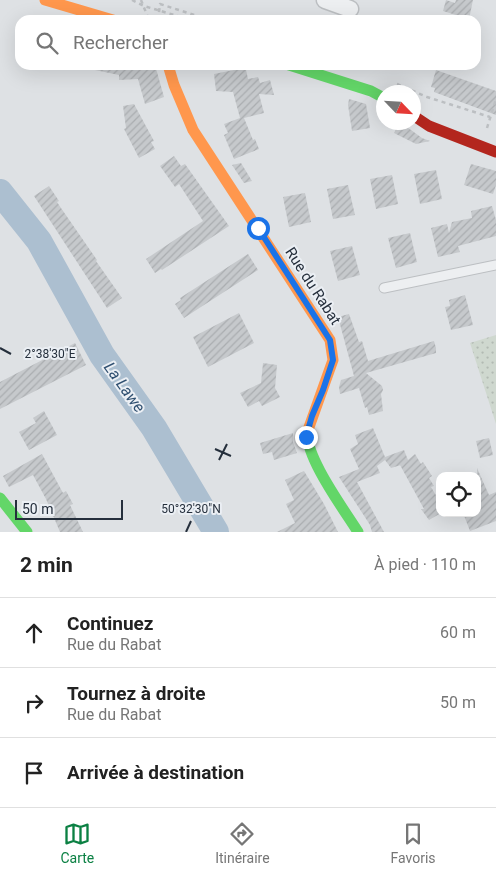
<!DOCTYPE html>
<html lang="fr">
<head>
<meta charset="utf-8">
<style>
	:root { --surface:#fff; --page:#f6f6f6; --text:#222; --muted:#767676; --line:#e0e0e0; --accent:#0b8043 }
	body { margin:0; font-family:Roboto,sans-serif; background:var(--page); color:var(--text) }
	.controls { position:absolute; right:15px; bottom:15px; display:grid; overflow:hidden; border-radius:10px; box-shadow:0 5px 20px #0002 }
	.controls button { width:45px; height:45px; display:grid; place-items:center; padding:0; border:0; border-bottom:1px solid var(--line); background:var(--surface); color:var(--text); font:25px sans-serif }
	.compass { position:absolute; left:376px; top:85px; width:45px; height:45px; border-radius:50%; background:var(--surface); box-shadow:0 5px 20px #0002; rotate:115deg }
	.scale { position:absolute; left:15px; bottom:12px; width:108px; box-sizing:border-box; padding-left:5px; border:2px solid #252f3c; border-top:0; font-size:14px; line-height:18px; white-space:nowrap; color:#252f3c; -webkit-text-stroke:4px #ebeff4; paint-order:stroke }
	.stop { position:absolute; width:15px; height:15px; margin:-11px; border:4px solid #1a73e8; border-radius:50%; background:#fff }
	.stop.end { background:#1a73e8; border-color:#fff; box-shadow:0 1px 5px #0008 }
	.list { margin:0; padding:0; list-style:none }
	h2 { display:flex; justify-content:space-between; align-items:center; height:65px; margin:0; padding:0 20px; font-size:21px }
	h2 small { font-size:16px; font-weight:400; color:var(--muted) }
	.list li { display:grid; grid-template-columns:32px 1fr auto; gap:15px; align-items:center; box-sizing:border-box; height:70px; padding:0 20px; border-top:1px solid var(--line) }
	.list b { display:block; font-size:19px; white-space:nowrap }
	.list p { margin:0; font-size:16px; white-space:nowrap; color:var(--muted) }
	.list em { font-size:16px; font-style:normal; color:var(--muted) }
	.icon { flex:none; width:28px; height:28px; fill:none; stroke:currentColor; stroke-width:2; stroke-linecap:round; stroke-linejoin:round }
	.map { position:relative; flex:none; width:496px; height:532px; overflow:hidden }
	.search { position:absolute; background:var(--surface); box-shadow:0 5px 20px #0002; left:15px; right:15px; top:15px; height:55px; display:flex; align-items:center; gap:12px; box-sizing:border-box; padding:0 18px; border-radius:15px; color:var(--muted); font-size:19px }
	.sheet { height:275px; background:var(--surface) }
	nav { display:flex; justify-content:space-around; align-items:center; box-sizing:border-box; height:70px; border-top:1px solid var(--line); background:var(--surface); font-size:14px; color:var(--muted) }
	nav a { display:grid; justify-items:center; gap:2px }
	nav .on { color:var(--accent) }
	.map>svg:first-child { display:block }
</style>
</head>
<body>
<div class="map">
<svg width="496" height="532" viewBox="0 0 496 532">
	<defs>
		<pattern id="grass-dots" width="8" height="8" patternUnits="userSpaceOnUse" patternTransform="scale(1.25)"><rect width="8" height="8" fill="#cfd8cf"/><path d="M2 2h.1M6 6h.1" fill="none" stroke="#b2bab3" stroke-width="1.8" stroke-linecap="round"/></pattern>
		<pattern id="building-hatch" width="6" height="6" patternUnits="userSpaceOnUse" patternTransform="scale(1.25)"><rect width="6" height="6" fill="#c6c9cc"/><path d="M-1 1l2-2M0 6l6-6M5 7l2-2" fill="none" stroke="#aaadb0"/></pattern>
	</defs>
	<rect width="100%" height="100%" fill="#dee1e4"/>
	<polygon fill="url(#grass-dots)" points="496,335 496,424 470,343"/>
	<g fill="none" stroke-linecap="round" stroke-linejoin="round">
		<polyline stroke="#acbfd0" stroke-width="26" points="0,192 39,241 102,355 154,428 216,532"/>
	</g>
	<g fill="url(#building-hatch)">
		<polygon points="446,0 455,3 456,0 473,0 469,19 443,11"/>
		<polygon points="96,65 155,65 164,97 145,104 138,79 119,80 119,75 95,70"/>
		<polygon points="233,65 245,65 248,79 258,77 260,83 270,80 274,95 259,94 264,113 244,118 253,140 255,139 259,149 234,159 224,135 228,133 224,124 240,118 233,92 216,91 214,74 234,70"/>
		<polygon points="436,70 496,91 496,115 434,92 435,88 431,87"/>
		<polygon points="349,99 366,104 370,128 352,131 348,105"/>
		<polygon points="134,104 154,141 151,142 155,149 139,158 124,129 126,128 123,106"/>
		<polygon points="400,122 422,138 430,141 416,144 394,133"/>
		<polygon points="174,156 181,166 185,164 229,226 162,270 161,269 155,273 146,259 203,221 179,184 175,187 160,166"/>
		<polygon points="241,163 252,181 244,183 232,165"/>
		<polygon points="471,164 496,171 496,185 493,194 464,185"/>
		<polygon points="436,170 442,199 420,204 414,174"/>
		<polygon points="392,175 398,204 376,209 370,179"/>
		<polygon points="348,185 355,215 333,219 327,189"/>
		<polygon points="49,186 59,201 57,202 61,208 97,260 96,261 122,298 107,308 34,196"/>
		<polygon points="305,193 311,222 289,227 283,197"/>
		<polygon points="492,206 496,220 496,236 458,246 460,252 438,257 431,228 447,224 449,233 452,222 472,218 471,211"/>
		<polygon points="410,233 417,262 396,268 388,238"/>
		<polygon points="352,246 360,275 338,281 330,251"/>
		<polygon points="248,254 258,270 184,318 175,304 181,300 180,298"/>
		<polygon points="465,295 473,325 451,330 445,307 450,306 449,300"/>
		<polygon points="239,313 254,343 208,367 193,337"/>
		<polygon points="349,314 359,342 362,341 368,361 434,341 436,348 436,353 366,373 382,386 383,390 381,394 383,411 369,415 367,407 365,408 359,388 340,394 339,387 341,380 354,376 338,317"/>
		<polygon points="75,343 86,365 0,409 0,382"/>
		<polygon points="263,363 277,365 275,388 280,397 262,406 259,401 248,407 240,393 261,383"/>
		<polygon points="44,411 57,435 29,450 19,432 36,423 33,418"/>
		<polygon points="373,428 385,457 404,450 408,460 415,454 421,464 423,462 432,476 429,478 434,486 431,487 440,502 440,513 441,513 429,520 421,509 424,509 400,465 401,465 391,468 385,460 377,466 380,473 357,482 384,532 372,532 370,525 339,477 359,469 350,449 358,444 355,435"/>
		<polygon points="293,433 293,442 297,453 274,460 272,452 263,454 260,443"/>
		<polygon points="489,438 493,455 480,458 476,441"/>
		<polygon points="42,454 63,493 66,491 73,504 70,505 83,532 60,532 46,499 33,475 9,487 3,476"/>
		<polygon points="477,468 489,495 496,492 496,521 470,531 463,513 477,513"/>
		<polygon points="304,471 324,504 338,532 277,532 295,523 286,504 294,500 285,480"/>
	</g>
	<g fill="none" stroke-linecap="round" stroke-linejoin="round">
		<defs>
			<polyline id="lane" points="384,288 496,265"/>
			<polyline id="street" points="325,0 350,9"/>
		</defs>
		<use href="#lane" stroke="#bcbfc2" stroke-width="11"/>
		<use href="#street" stroke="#bcbfc2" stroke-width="19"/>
		<g stroke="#bcbfc2" stroke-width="2.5" stroke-dasharray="4 4" stroke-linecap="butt">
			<polyline points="132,0 144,6 191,20"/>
			<polyline points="141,0 149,20"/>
			<polyline points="158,20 160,4 210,20"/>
			<polyline points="397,84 427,97 490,117"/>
			<polyline points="487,128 496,99"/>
		</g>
		<use href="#lane" stroke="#edeff1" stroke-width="9"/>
		<use href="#street" stroke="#edeff1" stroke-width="16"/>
		<g stroke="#63d668" stroke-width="11">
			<polyline points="289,65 371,91 384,98"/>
			<path d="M308,430C302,453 345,511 358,532"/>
			<polyline points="0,498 27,532"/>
		</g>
		<g stroke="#ff974d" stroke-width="11">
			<polyline points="45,0 113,20"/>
			<polyline points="168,65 174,85 193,130 330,340 333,360 308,430"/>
		</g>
		<polyline stroke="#b3261e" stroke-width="11" points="414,116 429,126 496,152"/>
	</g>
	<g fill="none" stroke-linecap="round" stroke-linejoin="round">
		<polyline stroke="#1a73e8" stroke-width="6" points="258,228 330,340 333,360 323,390 312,416 306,437"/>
	</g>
	<path fill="none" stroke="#252f3c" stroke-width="2" d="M0,348L11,354M215,449L231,456M219,460L227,444M186,532L191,521"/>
	<g text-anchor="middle" stroke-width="4" stroke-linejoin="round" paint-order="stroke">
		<g font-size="15" fill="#252f3c" stroke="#ebeff4">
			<text transform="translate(313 286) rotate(57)" y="5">Rue du Rabat</text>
		</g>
		<g font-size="16" font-style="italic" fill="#2f4f70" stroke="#ebeff4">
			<text transform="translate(125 387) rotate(54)" y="6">La Lawe</text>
		</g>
	</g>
	<g font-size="12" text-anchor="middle" fill="#252f3c" stroke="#ebeff4" stroke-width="4" stroke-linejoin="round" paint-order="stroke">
		<text x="50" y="358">2°38'30"E</text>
		<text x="191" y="513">50°32'30"N</text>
	</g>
</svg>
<div class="controls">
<button><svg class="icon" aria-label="locate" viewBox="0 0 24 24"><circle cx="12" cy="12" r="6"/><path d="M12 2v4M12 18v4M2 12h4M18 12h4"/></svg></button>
</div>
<svg class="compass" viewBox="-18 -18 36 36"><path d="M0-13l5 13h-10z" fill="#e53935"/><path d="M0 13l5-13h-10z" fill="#767676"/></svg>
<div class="scale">50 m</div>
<div class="stop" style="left:258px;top:228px"></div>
<div class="stop end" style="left:306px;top:437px"></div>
<div class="search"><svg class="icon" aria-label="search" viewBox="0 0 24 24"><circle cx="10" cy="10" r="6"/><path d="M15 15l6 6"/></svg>Rechercher</div>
</div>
<section class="sheet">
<h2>2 min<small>À pied · 110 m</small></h2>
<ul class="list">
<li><svg class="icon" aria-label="ahead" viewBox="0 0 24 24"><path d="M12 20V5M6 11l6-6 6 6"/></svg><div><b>Continuez</b><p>Rue du Rabat</p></div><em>60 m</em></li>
<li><svg class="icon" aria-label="right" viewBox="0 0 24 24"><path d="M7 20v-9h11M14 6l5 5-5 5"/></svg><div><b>Tournez à droite</b><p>Rue du Rabat</p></div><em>50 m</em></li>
<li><svg class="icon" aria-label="arrive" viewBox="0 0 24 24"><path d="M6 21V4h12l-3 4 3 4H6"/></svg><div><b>Arrivée à destination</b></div></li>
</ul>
</section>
<nav>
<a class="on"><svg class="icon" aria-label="map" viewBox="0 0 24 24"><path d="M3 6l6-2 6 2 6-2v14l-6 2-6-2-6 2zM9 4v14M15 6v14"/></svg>Carte</a>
<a><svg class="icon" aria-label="directions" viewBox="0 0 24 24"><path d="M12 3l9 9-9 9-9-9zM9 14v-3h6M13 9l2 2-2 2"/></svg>Itinéraire</a>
<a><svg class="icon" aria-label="saved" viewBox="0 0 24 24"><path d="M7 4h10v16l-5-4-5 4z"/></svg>Favoris</a>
</nav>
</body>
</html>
